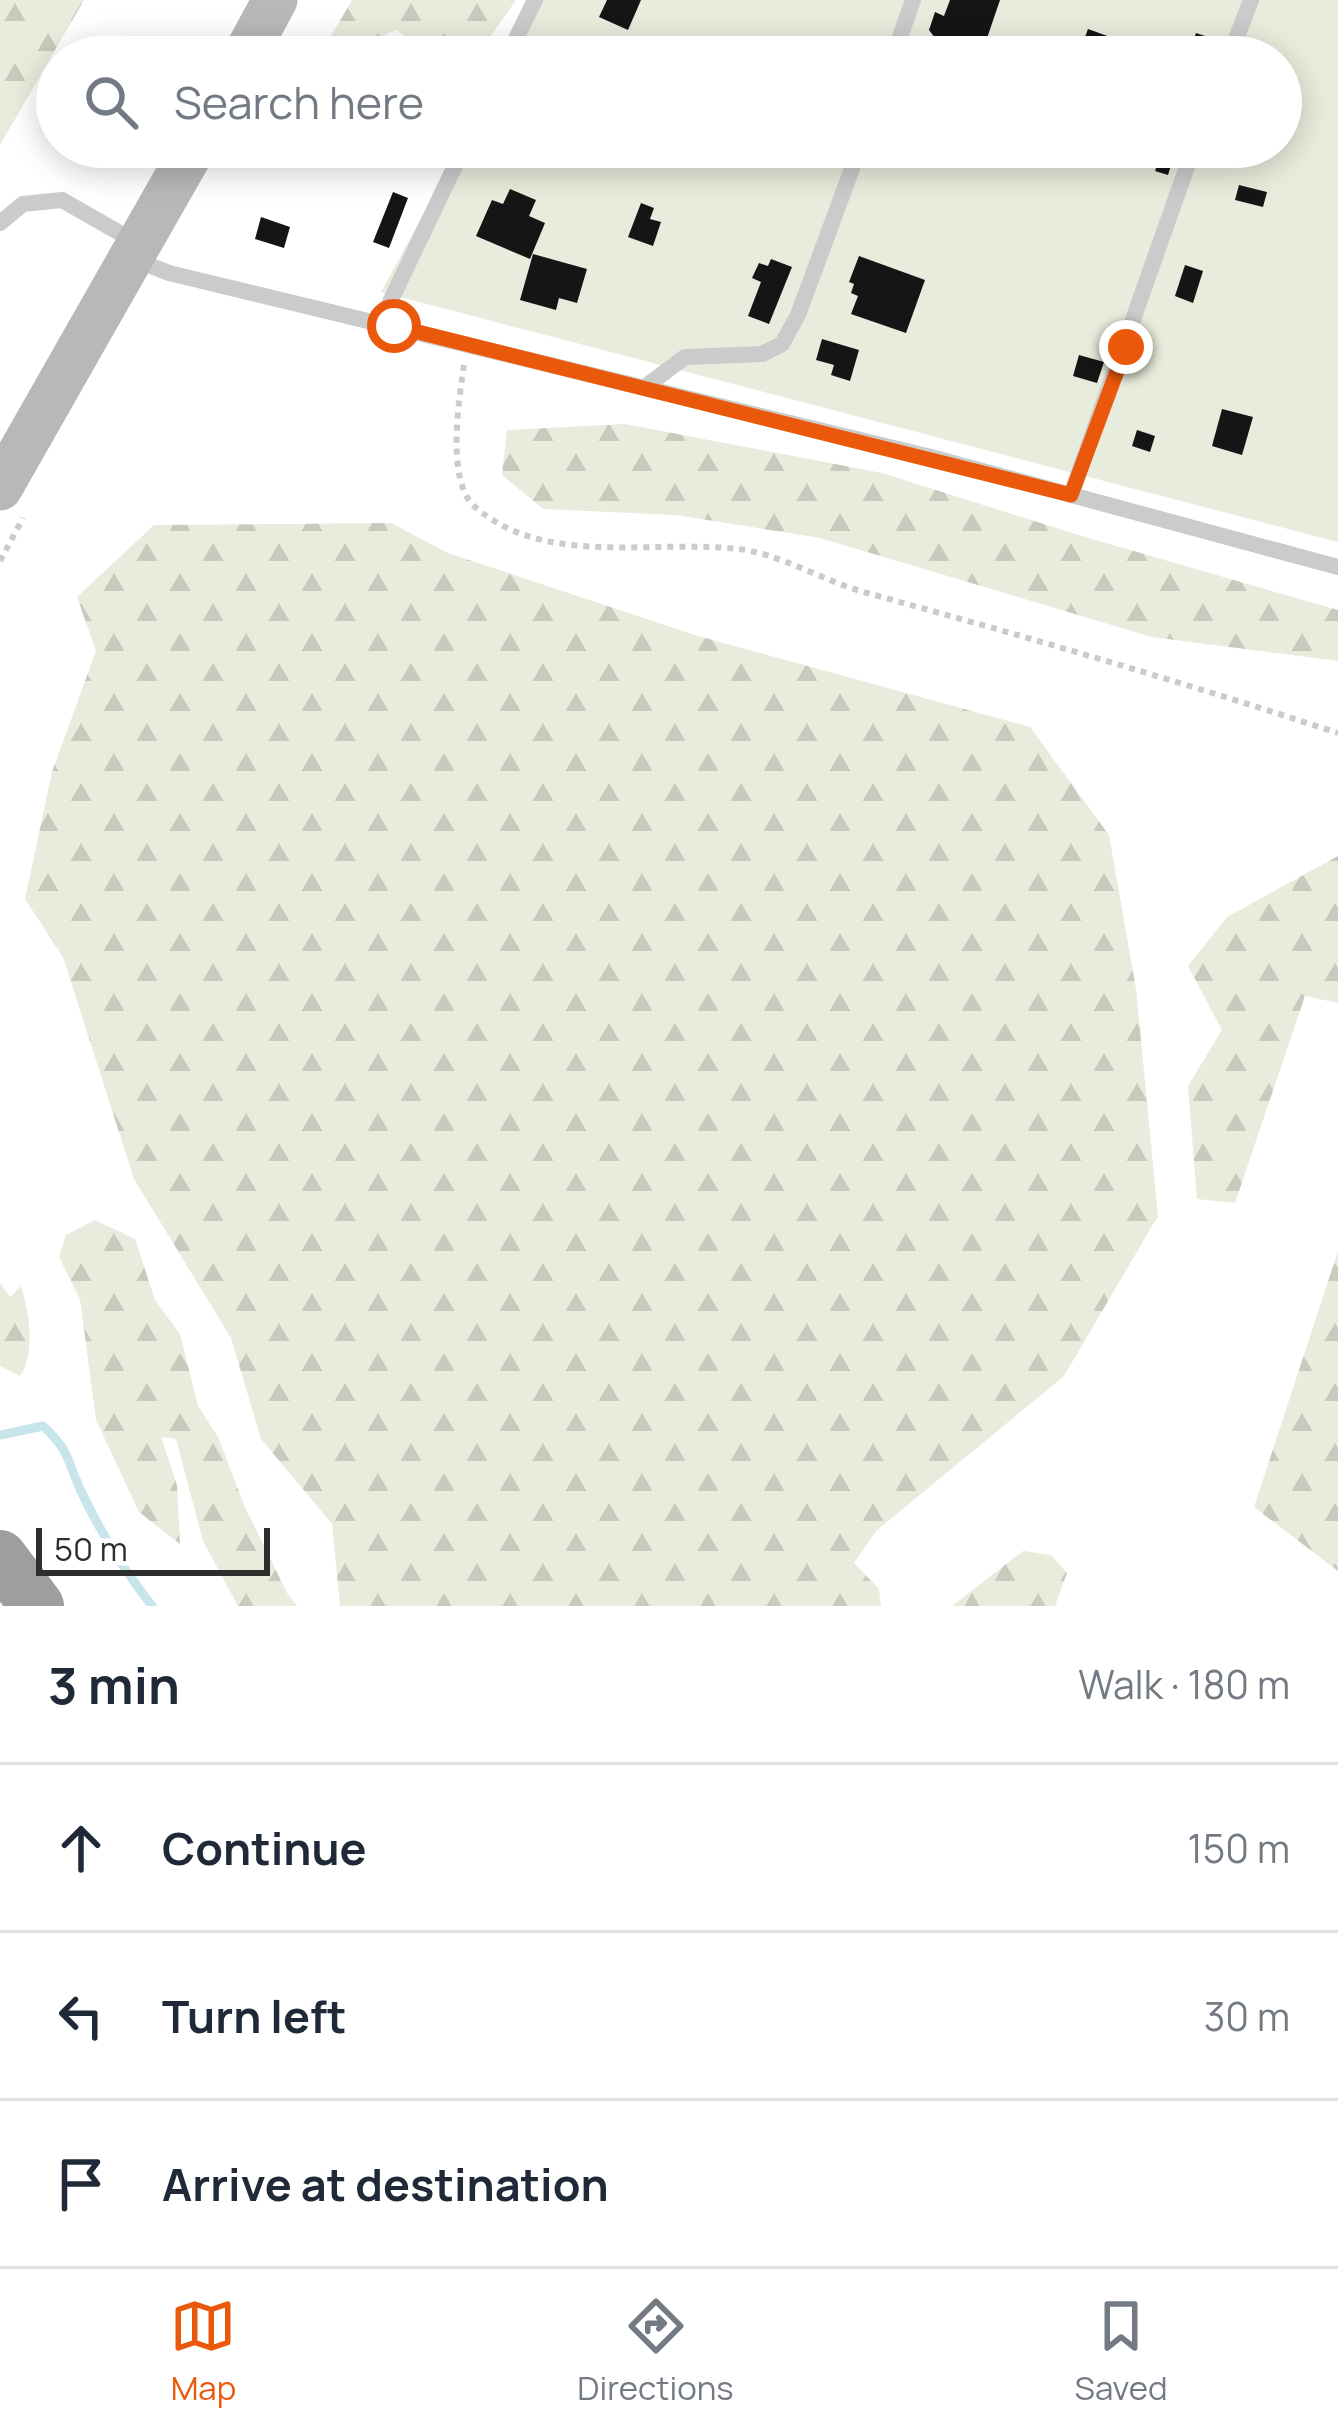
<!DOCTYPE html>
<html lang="en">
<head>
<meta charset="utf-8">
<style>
	:root { --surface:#fff; --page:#f2f2f3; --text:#1f2937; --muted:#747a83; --line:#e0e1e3; --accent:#ea580c }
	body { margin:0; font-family:Manrope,sans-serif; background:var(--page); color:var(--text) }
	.scale { position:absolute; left:36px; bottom:30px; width:234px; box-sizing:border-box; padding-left:12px; border:6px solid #2e2e2e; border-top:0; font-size:33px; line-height:42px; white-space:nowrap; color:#2e2e2e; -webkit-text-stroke:9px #fff; paint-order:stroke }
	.stop { position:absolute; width:36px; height:36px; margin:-27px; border:9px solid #ea580c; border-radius:50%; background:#fff }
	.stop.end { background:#ea580c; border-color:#fff; box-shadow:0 3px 12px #0008 }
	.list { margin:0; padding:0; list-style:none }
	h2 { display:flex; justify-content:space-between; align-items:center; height:156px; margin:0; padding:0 48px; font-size:51px }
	h2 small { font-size:39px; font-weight:400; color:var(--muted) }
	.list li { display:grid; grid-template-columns:78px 1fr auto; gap:36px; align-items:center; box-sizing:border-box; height:168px; padding:0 48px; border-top:3px solid var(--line) }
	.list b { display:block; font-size:45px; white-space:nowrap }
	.list em { font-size:39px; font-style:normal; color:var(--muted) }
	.icon { flex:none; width:66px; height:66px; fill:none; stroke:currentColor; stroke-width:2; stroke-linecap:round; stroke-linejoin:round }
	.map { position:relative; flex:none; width:1338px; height:1606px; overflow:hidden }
	.search { position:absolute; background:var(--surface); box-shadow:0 6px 30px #0003; left:36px; right:36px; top:36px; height:132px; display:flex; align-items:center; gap:30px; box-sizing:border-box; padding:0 42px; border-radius:66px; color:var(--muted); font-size:45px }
	.sheet { height:660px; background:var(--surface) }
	nav { display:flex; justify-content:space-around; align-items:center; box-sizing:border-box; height:168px; border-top:3px solid var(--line); background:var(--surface); font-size:33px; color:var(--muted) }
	nav a { display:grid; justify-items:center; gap:6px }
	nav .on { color:var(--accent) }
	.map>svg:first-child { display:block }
</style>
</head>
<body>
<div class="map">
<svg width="1338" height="1606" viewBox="0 0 1338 1606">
	<defs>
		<pattern id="forest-firs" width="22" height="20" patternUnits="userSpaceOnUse" patternTransform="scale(3)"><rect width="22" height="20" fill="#e7ecdc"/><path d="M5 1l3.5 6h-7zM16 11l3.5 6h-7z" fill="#c6cbbd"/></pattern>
	</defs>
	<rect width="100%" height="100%" fill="#fff"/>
	<g fill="url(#forest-firs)">
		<polygon points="0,0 84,0 0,145"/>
		<polygon points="352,0 516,0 476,57 435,57 396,30 374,40 357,57 332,57 328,41"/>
		<polygon points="625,424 882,473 1085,537 1338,610 1338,661 1152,637 820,538 676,515 543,509 502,475 507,430"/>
		<polygon points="391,523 448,553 698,636 1030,727 1109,835 1136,989 1158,1216 1064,1376 876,1531 854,1563 879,1589 881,1606 340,1606 332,1524 261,1439 231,1338 134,1179 63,957 25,899 52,772 96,651 77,597 154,525"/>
		<polygon points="1338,856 1338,1003 1305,996 1235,1203 1197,1199 1188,1086 1222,1030 1188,966 1227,917"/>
		<polygon points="95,1220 135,1239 155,1300 180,1334 198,1406 218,1437 245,1507 287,1593 297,1606 238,1606 203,1541 176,1439 161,1437 177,1485 180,1544 139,1512 96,1420 80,1299 59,1257 66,1235"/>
		<polygon points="1338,1251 1338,1571 1254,1507"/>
		<path d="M0,1283L10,1297L21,1286C29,1312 36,1353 20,1376L0,1366Z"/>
		<polygon points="1023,1551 1051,1555 1067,1573 1055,1606 952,1606"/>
	</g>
	<polygon fill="#e7ecdc" points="539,0 1338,0 1338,542 381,292 460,147 1281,147 1281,57 508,57"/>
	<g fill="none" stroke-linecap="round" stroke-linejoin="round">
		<path stroke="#c8e5ec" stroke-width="9" d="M0,1435L43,1426C71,1452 66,1459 81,1491C100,1532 124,1570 152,1606"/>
	</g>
	<g fill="#151515">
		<polygon points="607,0 641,0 628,30 599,17"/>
		<polygon points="950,0 1000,0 984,47 972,43 967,57 931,49 935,38 929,30 935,12 944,16"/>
		<polygon points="1088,29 1163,56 1163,57 1097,57 1080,51"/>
		<polygon points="1196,33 1217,40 1211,57 1180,50 1184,40 1192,44"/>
		<polygon points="1161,155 1173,159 1168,175 1155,171"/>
		<polygon points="1239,185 1267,192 1263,207 1235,200"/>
		<polygon points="510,189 536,200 529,216 545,223 530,259 476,236 492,200 503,204"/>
		<polygon points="393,192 408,198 389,248 373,242"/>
		<polygon points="641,203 654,208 650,219 661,222 653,246 628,237"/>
		<polygon points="261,217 290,227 284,248 255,239"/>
		<polygon points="533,254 587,269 577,303 559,298 556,310 520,300"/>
		<polygon points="859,256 925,280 906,333 851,314 858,296 851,293 854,284 849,282"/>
		<polygon points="771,259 792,267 769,324 748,316 761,282 752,278 759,263 768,266"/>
		<polygon points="1185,265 1203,271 1193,303 1175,296"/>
		<polygon points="822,339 859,350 850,381 831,375 834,365 816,360"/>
		<polygon points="1079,355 1104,362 1097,383 1073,376"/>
		<polygon points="1222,409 1253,417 1242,455 1212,446"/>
		<polygon points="1137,430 1155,436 1150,452 1132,446"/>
	</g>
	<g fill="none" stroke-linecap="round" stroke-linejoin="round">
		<g stroke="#cbcbcb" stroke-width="6" stroke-dasharray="6 6" stroke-linecap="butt">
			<path d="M464,365C459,399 446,480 474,506C543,568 654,539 738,549C778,553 826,582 867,593C1025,636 1182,682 1338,733"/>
			<polyline points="0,561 23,518"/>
		</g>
		<g stroke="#cbcbcb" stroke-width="16">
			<polyline points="507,57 535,0"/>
			<polyline points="893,57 913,0"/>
			<polyline points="1229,57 1251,0"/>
			<polyline points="0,223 23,204 62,200 139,244"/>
			<polyline points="133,259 169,273 927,456 1338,567"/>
			<polyline points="380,323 464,147"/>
			<polyline points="645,387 685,357 762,354 782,344 798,315 860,147"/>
			<polyline points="1071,495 1194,147"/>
		</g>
		<g stroke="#b8b8b8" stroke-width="45">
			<polyline points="244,57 275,0"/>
			<polyline points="0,488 194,147"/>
		</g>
		<polyline stroke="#9e9e9e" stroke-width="54" points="0,1557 37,1606"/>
	</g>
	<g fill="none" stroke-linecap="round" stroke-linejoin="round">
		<polyline stroke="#ea580c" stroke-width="15" points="394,326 1071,495 1126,347"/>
	</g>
</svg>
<div class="scale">50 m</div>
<div class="stop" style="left:394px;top:326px"></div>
<div class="stop end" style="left:1126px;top:347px"></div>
<div class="search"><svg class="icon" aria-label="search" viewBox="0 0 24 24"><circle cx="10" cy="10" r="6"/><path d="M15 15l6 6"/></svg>Search here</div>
</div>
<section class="sheet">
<h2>3 min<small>Walk · 180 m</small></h2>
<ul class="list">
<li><svg class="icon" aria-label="ahead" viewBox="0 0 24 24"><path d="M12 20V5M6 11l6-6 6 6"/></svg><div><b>Continue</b></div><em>150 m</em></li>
<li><svg class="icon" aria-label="left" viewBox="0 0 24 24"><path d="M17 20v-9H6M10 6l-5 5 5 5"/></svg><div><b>Turn left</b></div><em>30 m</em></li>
<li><svg class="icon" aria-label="arrive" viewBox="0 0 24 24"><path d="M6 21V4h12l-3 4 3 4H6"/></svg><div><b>Arrive at destination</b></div></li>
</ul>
</section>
<nav>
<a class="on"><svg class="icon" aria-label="map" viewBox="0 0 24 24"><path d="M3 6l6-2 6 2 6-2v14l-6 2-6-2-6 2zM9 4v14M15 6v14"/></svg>Map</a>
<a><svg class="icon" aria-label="directions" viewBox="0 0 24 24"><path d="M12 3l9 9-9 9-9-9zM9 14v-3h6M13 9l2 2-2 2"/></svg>Directions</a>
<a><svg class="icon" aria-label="saved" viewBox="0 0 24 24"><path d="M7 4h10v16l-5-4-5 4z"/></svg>Saved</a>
</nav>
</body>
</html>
